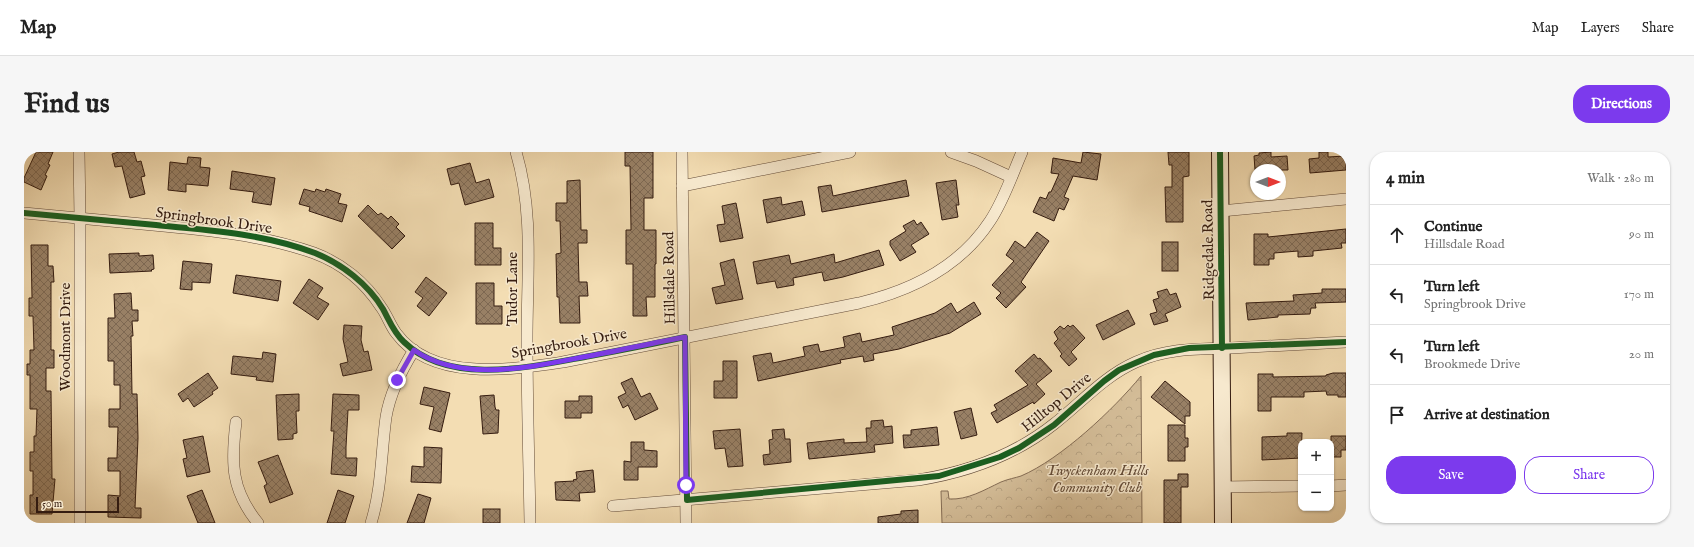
<!DOCTYPE html>
<html lang="en">
<head>
<meta charset="utf-8">
<style>
	:root { --surface:#fff; --page:#f6f6f6; --text:#222; --muted:#767676; --line:#e0e0e0; --accent:#7c3aed }
	body { margin:0; font-family:"IM FELL English",serif; background:var(--page); color:var(--text) }
	.controls { position:absolute; right:12px; bottom:12px; display:grid; overflow:hidden; border-radius:8px; box-shadow:0 1px 3px #0004 }
	.controls button { width:36px; height:36px; display:grid; place-items:center; padding:0; border:0; border-bottom:1px solid var(--line); background:var(--surface); color:var(--text); font:20px sans-serif }
	.compass { position:absolute; left:1226px; top:12px; width:36px; height:36px; border-radius:50%; background:var(--surface); box-shadow:0 1px 3px #0004; rotate:90deg }
	.scale { position:absolute; left:12px; bottom:10px; width:83px; box-sizing:border-box; padding-left:4px; border:2px solid #351c10; border-top:0; font-size:11px; line-height:14px; white-space:nowrap; color:#351c10; -webkit-text-stroke:3px #f7e9ce; paint-order:stroke }
	.stop { position:absolute; width:12px; height:12px; margin:-9px; border:3px solid #7c3aed; border-radius:50%; background:#fff }
	.stop.end { background:#7c3aed; border-color:#fff; box-shadow:0 1px 4px #0008 }
	.list { margin:0; padding:0; list-style:none }
	h2 { display:flex; justify-content:space-between; align-items:center; height:52px; margin:0; padding:0 16px; font-size:17px }
	h2 small { font-size:13px; font-weight:400; color:var(--muted) }
	.list li { display:grid; grid-template-columns:26px 1fr auto; gap:12px; align-items:center; box-sizing:border-box; height:60px; padding:0 16px; border-top:1px solid var(--line) }
	.list b { display:block; font-size:15px; white-space:nowrap }
	.list p { margin:0; font-size:13px; white-space:nowrap; color:var(--muted) }
	.list em { font-size:13px; font-style:normal; color:var(--muted) }
	.actions { display:flex; gap:8px; padding:12px 16px }
	.actions a { flex:1; padding:9px 0; border:1px solid var(--accent); border-radius:16px; text-align:center; font-size:14px; color:var(--accent) }
	.actions .main { background:var(--accent); color:#fff }
	.icon { flex:none; width:22px; height:22px; fill:none; stroke:currentColor; stroke-width:2; stroke-linecap:round; stroke-linejoin:round }
	.map { position:relative; flex:none; width:1322px; height:371px; overflow:hidden; border-radius:16px }
	header { display:flex; align-items:center; gap:24px; box-sizing:border-box; height:56px; padding:0 20px; background:var(--surface); border-bottom:1px solid var(--line) }
	header strong { font-size:19px }
	nav { display:flex; gap:22px; margin-inline-start:auto; font-size:14px }
	.intro { display:flex; align-items:center; justify-content:space-between; box-sizing:border-box; height:96px; padding:0 24px }
	h1 { margin:0; font-size:28px }
	.button { padding:10px 18px; border-radius:16px; background:var(--accent); color:#fff; font-size:14px; font-weight:700 }
	main { display:flex; gap:24px; padding:0 24px }
	aside { flex:1; background:var(--surface); border-radius:16px; box-shadow:0 1px 3px #0004 }
	.map>svg:first-child { display:block }
</style>
</head>
<body>
<header>
<strong>Map</strong>
<nav><a>Map</a><a>Layers</a><a>Share</a></nav>
</header>
<div class="intro"><h1>Find us</h1><a class="button">Directions</a></div>
<main>
<div class="map">
<svg width="1322" height="371" viewBox="0 0 1322 371">
	<defs>
		<pattern id="park-crowns" width="20" height="18" patternUnits="userSpaceOnUse"><rect width="20" height="18" fill="#d3bc97"/><path d="M2 6a3 3 0 1 1 6 0M12 15a3 3 0 1 1 6 0" fill="none" stroke="#b6a181"/></pattern>
		<pattern id="building-cross-hatch" width="8" height="8" patternUnits="userSpaceOnUse"><rect width="8" height="8" fill="#988065"/><path d="M0 0l8 8M0 8l8-8" fill="none" stroke="#7d6852"/></pattern>
	</defs>
	<rect width="100%" height="100%" fill="#f3ddb3"/>
	<filter id="stains"><feTurbulence type="fractalNoise" baseFrequency=".005" numOctaves="4"/><feColorMatrix values="0 0 0 0 .2 0 0 0 0 .09 0 0 0 0 .02 0 0 0 .5 -.17"/></filter>
	<radialGradient id="worn" r=".72"><stop offset=".6" stop-color="#630" stop-opacity="0"/><stop offset="1" stop-color="#630" stop-opacity=".3"/></radialGradient>
	<path fill="url(#park-crowns)" stroke="#846c54" d="M1117,224L1118,371H918L917,339H924L925,347C944,348 960,338 977,330C984,327 991,326 997,324C1037,307 1090,257 1117,224Z"/>
	<g fill="url(#building-cross-hatch)" stroke="#351c10">
		<polygon points="12,0 29,0 24,12 26,13 21,23 23,24 17,38 0,30 0,26"/>
		<polygon points="95,0 110,0 113,10 117,9 121,24 117,25 121,42 106,46 98,14 91,15 88,2"/>
		<polygon points="601,0 629,0 629,46 620,46 620,78 632,78 632,112 631,112 631,145 622,145 623,164 609,164 609,112 602,112 602,78 607,78 606,14 601,14"/>
		<polygon points="1059,0 1077,2 1073,28 1049,24 1040,45 1045,47 1040,58 1035,56 1030,69 1009,60 1016,45 1022,47 1025,40 1027,40 1035,22 1027,21 1029,6 1057,11"/>
		<polygon points="1144,0 1165,0 1165,24 1159,25 1159,70 1142,70 1141,35 1148,35 1148,13 1145,13"/>
		<polygon points="1247,0 1247,5 1263,4 1264,18 1231,18 1230,4 1235,3 1235,1"/>
		<polygon points="1295,0 1304,0 1304,5 1321,4 1322,18 1286,21 1285,7 1295,6"/>
		<polygon points="164,5 177,6 176,15 186,16 184,34 162,32 162,40 144,38 146,10 163,12"/>
		<polygon points="446,11 452,31 465,27 470,45 441,53 435,31 427,33 423,17"/>
		<polygon points="208,19 251,26 247,53 228,50 230,40 206,37"/>
		<polygon points="556,28 557,78 563,78 563,91 554,91 555,130 563,130 564,144 555,144 556,171 536,171 535,145 533,145 532,102 537,101 536,69 532,69 532,51 543,51 543,29"/>
		<polygon points="882,28 885,44 798,60 794,35 807,33 809,44"/>
		<polygon points="932,28 935,53 932,53 934,65 918,68 912,31"/>
		<polygon points="280,37 291,40 292,37 301,40 302,37 317,42 314,51 323,53 318,70 285,59 286,55 275,52"/>
		<polygon points="757,45 758,53 778,49 781,63 743,71 739,48"/>
		<polygon points="712,51 719,86 696,90 693,73 701,72 698,54"/>
		<polygon points="344,53 354,63 357,61 364,67 367,64 375,72 372,75 381,84 368,97 334,64"/>
		<polygon points="890,68 893,73 897,70 905,82 887,93 892,100 876,109 866,93 866,89 882,79 879,74"/>
		<polygon points="451,71 469,71 469,96 477,96 477,113 451,113"/>
		<polygon points="1322,77 1322,91 1317,91 1318,96 1289,99 1289,104 1274,105 1274,99 1250,101 1250,107 1245,107 1245,113 1230,113 1230,82 1244,82 1244,85"/>
		<polygon points="1013,80 1025,89 997,130 1002,135 982,156 972,146 977,141 968,133 990,109 982,103 991,89 1001,96"/>
		<rect x="1138" y="90" width="16" height="29"/>
		<polygon points="7,93 24,93 24,114 29,114 30,130 27,130 27,198 30,198 30,216 22,216 22,239 27,239 28,327 31,327 28,362 6,362 6,343 9,343 9,319 6,319 6,300 10,300 10,284 12,284 13,257 6,257 6,223 3,223 3,212 6,212 6,198 10,198 9,164 5,164 5,146 8,146"/>
		<polygon points="855,98 860,113 819,125 800,129 798,120 769,126 770,133 753,136 751,129 733,132 729,110 765,103 767,112 810,102 811,111"/>
		<polygon points="115,101 115,104 129,103 130,117 127,118 128,119 86,121 85,102"/>
		<polygon points="710,107 719,147 692,152 688,136 701,133 696,111"/>
		<polygon points="159,109 188,112 186,131 168,130 168,138 156,137"/>
		<polygon points="212,123 257,129 254,149 209,141"/>
		<polygon points="402,125 423,141 405,164 393,154 399,146 391,140"/>
		<polygon points="285,127 299,136 293,145 305,152 294,168 269,151"/>
		<polygon points="452,131 470,131 470,154 478,154 478,172 452,172"/>
		<polygon points="1143,137 1146,143 1152,141 1157,155 1141,162 1144,169 1130,173 1126,162 1133,160 1129,148 1135,146 1133,140"/>
		<polygon points="1298,137 1322,137 1322,150 1291,151 1292,156 1287,156 1286,162 1254,163 1254,165 1224,168 1222,151 1270,149 1269,143 1298,141"/>
		<polygon points="107,141 108,158 114,158 114,169 108,169 109,184 107,184 108,242 113,242 114,286 111,356 117,356 117,366 84,365 84,343 96,344 96,319 84,319 84,306 93,306 94,275 85,275 85,257 96,257 96,233 90,233 90,209 84,209 84,166 91,166 90,142"/>
		<polygon points="950,150 957,162 926,181 875,197 849,202 850,208 840,210 839,204 816,208 817,211 734,229 729,204 747,201 749,211 781,204 779,195 794,192 796,200 821,195 819,185 836,181 838,190 870,183 868,175 911,161 927,151 933,161"/>
		<polygon points="1104,158 1111,172 1079,188 1072,173"/>
		<polygon points="320,173 338,174 337,188 340,200 344,199 348,218 319,224 316,212 324,210 319,187"/>
		<polygon points="1044,173 1046,175 1049,173 1061,186 1047,200 1053,207 1045,214 1036,204 1038,202 1030,191 1034,187 1030,180 1036,174 1040,177"/>
		<polygon points="239,200 252,202 249,230 232,228 233,225 207,222 209,204 238,207"/>
		<polygon points="1010,202 1014,207 1016,206 1028,219 1012,232 1021,242 1010,252 1009,250 973,271 967,261 973,258 970,253 1004,233 991,219"/>
		<polygon points="699,209 713,209 713,246 690,246 690,229 699,229"/>
		<polygon points="184,221 194,236 188,240 189,242 170,255 164,246 159,250 154,242"/>
		<polygon points="1309,221 1322,221 1322,245 1314,245 1314,243 1303,243 1302,239 1280,240 1280,245 1247,245 1247,259 1234,259 1234,222 1249,222 1249,225 1302,224 1302,223"/>
		<polygon points="608,226 617,245 626,241 634,257 611,268 604,253 599,256 594,245 602,241 597,231"/>
		<polygon points="1141,229 1166,250 1166,264 1161,264 1161,272 1127,245"/>
		<polygon points="400,235 426,241 417,280 405,277 410,255 396,252"/>
		<polygon points="275,242 275,259 272,259 273,281 269,282 269,287 254,288 252,243"/>
		<polygon points="309,242 335,243 335,258 324,258 322,295 322,306 333,306 332,324 307,322 310,279 307,279"/>
		<polygon points="470,243 471,255 472,258 475,258 474,281 459,282 456,244"/>
		<polygon points="555,244 568,244 568,261 557,261 557,266 541,266 541,249 555,249"/>
		<polygon points="947,256 953,283 937,287 930,260"/>
		<polygon points="859,268 860,275 868,274 869,291 850,293 851,300 785,307 783,291 820,287 820,291 843,290 842,276 847,276 847,269"/>
		<polygon points="1144,273 1161,273 1161,286 1164,286 1164,295 1161,295 1161,309 1144,309"/>
		<polygon points="913,275 915,293 880,296 879,283 887,283 887,278"/>
		<polygon points="716,277 719,314 704,315 701,296 691,297 689,279"/>
		<polygon points="760,277 761,287 766,287 767,310 740,313 739,303 746,302 745,288 749,287 748,278"/>
		<polygon points="1263,281 1278,281 1277,306 1238,308 1238,285 1263,284"/>
		<polygon points="179,284 186,320 163,325 159,307 163,306 159,288"/>
		<polygon points="1307,284 1322,284 1322,298 1317,298 1317,305 1307,305"/>
		<polygon points="607,290 620,290 620,298 633,299 633,315 614,315 614,328 600,328 600,309 607,310"/>
		<polygon points="400,295 418,296 417,331 387,330 388,314 400,315"/>
		<polygon points="254,303 269,342 246,351 240,334 243,332 234,310"/>
		<polygon points="569,318 571,340 555,341 556,349 532,348 531,330 550,329 549,328 553,327 552,320"/>
		<polygon points="1154,322 1164,322 1164,335 1157,335 1157,371 1140,371 1140,328 1154,328"/>
		<polygon points="178,338 191,371 174,371 163,344"/>
		<polygon points="314,338 330,344 321,371 303,371"/>
		<polygon points="394,342 407,346 400,371 383,371"/>
		<rect x="459" y="357" width="17" height="14"/>
		<polygon points="894,358 894,371 854,371 854,365 877,362 877,359"/>
	</g>
	<g fill="none" stroke-linecap="round" stroke-linejoin="round">
		<defs>
			<g id="street">
				<polyline points="55,0 56,66 56,371"/>
				<path d="M492,0C510,60 503,124 503,186C503,248 505,310 506,371"/>
				<polyline points="658,0 662,371"/>
				<polyline points="927,0 952,9 987,25"/>
				<polyline points="658,34 826,0"/>
				<polyline points="1197,59 1322,47"/>
				<path d="M0,61C43,65 86,69 129,73C184,78 238,83 290,101C317,111 341,130 357,155C363,163 366,173 372,181C408,230 486,218 539,210L835,151C886,139 936,115 966,69C980,48 988,23 998,0"/>
				<path d="M212,270C207,311 207,338 234,371"/>
				<polyline points="1307,334 1322,333"/>
				<polyline points="1199,335 1277,334"/>
				<path d="M589,354L894,328C944,320 991,303 1030,272C1057,251 1080,224 1112,210C1143,196 1174,197 1207,196C1245,194 1284,192 1322,190"/>
				<path d="M347,371C358,336 357,301 362,265C366,241 377,219 390,198"/>
			</g>
			<polyline id="secondary" points="1196,0 1199,371"/>
		</defs>
		<use href="#street" stroke="#644c39" stroke-width="12"/>
		<use href="#secondary" stroke="#351c10" stroke-width="18"/>
		<use href="#street" stroke="#f7e9ce" stroke-width="11"/>
		<use href="#secondary" stroke="#f7e9ce" stroke-width="16"/>
		<defs>
			<g id="cycleway">
				<polyline points="1196,0 1198,196"/>
				<path d="M0,61C44,65 88,69 132,73C186,78 240,82 291,101C318,112 344,132 359,157C365,168 370,181 380,190C426,235 510,214 566,204C598,198 629,192 661,185L663,348L915,324L976,305L995,296L1030,273L1080,229L1095,218L1130,203L1165,196L1322,190"/>
			</g>
		</defs>
		<use href="#cycleway" stroke="#f7e9ce" stroke-width="8"/>
		<use href="#cycleway" stroke="#1b5e20" stroke-width="6"/>
	</g>
	<g fill="none" stroke-linecap="round" stroke-linejoin="round">
		<path stroke="#7c3aed" stroke-width="5" d="M373,228L390,198C438,232 511,214 565,204C597,198 629,191 661,185L662,333"/>
	</g>
	<g text-anchor="middle" stroke-width="3" stroke-linejoin="round" paint-order="stroke">
		<g font-size="15" fill="#351c10" stroke="#f7e9ce">
			<text transform="translate(190 68) rotate(8)" y="5">Springbrook Drive</text>
			<text transform="translate(1184 98) rotate(-91)" y="5">Ridgedale Road</text>
			<text transform="translate(645 126) rotate(-91)" y="5">Hillsdale Road</text>
			<text transform="translate(488 137) rotate(-90)" y="5">Tudor Lane</text>
			<text transform="translate(41 185) rotate(-90)" y="5">Woodmont Drive</text>
			<text transform="translate(545 191) rotate(-10)" y="5">Springbrook Drive</text>
			<text transform="translate(1032 250) rotate(-39)" y="5">Hilltop Drive</text>
		</g>
		<g font-size="15" font-style="italic" fill="#644c38" stroke="#f7e9ce">
			<text x="1073" y="323">Twyckenham Hills<tspan x="1073" dy="17">Community Club</tspan></text>
		</g>
	</g>
	<rect width="100%" height="100%" filter="url(#stains)"/>
	<rect width="100%" height="100%" fill="url(#worn)"/>
</svg>
<div class="controls">
<button>+</button>
<button>−</button>
</div>
<svg class="compass" viewBox="-18 -18 36 36"><path d="M0-13l5 13h-10z" fill="#e53935"/><path d="M0 13l5-13h-10z" fill="#767676"/></svg>
<div class="scale">50 m</div>
<div class="stop" style="left:662px;top:333px"></div>
<div class="stop end" style="left:373px;top:228px"></div>
</div>
<aside>
<h2>4 min<small>Walk · 280 m</small></h2>
<ul class="list">
<li><svg class="icon" aria-label="ahead" viewBox="0 0 24 24"><path d="M12 20V5M6 11l6-6 6 6"/></svg><div><b>Continue</b><p>Hillsdale Road</p></div><em>90 m</em></li>
<li><svg class="icon" aria-label="left" viewBox="0 0 24 24"><path d="M17 20v-9H6M10 6l-5 5 5 5"/></svg><div><b>Turn left</b><p>Springbrook Drive</p></div><em>170 m</em></li>
<li><svg class="icon" aria-label="left" viewBox="0 0 24 24"><path d="M17 20v-9H6M10 6l-5 5 5 5"/></svg><div><b>Turn left</b><p>Brookmede Drive</p></div><em>20 m</em></li>
<li><svg class="icon" aria-label="arrive" viewBox="0 0 24 24"><path d="M6 21V4h12l-3 4 3 4H6"/></svg><div><b>Arrive at destination</b></div></li>
</ul>
<div class="actions"><a class="main">Save</a><a>Share</a></div>
</aside>
</main>
</body>
</html>
